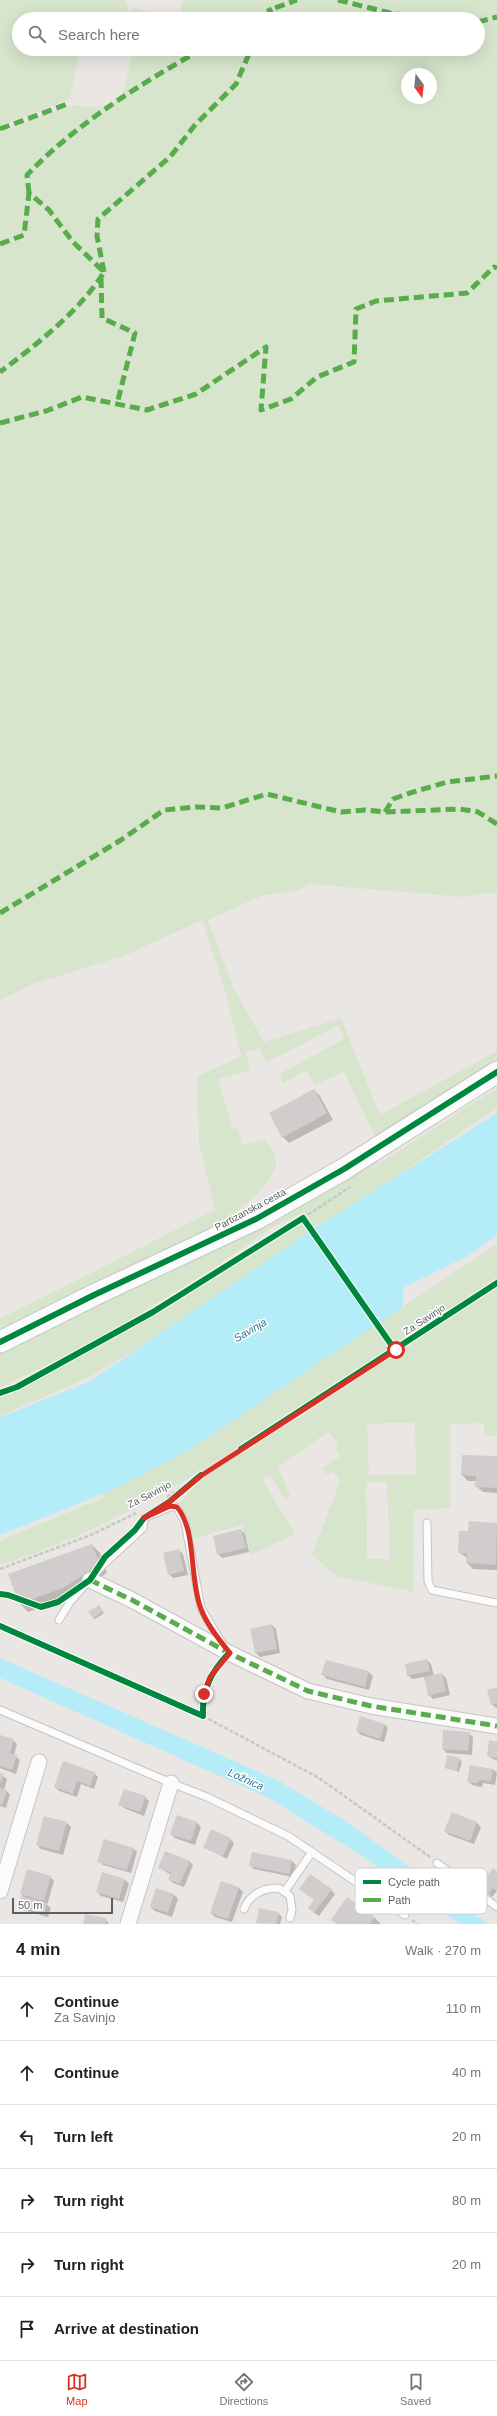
<!DOCTYPE html>
<html lang="en">
<head>
<meta charset="utf-8">
<style>
	:root { --surface:#fff; --page:#f6f6f6; --text:#222; --muted:#767676; --line:#e0e0e0; --accent:#d93025 }
	body { margin:0; font-family:Arial,sans-serif; background:var(--page); color:var(--text) }
	.compass { position:absolute; left:401px; top:68px; width:36px; height:36px; border-radius:50%; background:var(--surface); box-shadow:0 4px 16px #0002; rotate:165deg }
	.scale { position:absolute; left:12px; bottom:10px; width:101px; box-sizing:border-box; padding-left:4px; border:2px solid #595f62; border-top:0; font-size:11px; line-height:14px; white-space:nowrap; color:#595f62; -webkit-text-stroke:3px #fff; paint-order:stroke }
	.stop { position:absolute; width:12px; height:12px; margin:-9px; border:3px solid #d93025; border-radius:50%; background:#fff }
	.stop.end { background:#d93025; border-color:#fff; box-shadow:0 1px 4px #0008 }
	.list { margin:0; padding:0; list-style:none }
	h2 { display:flex; justify-content:space-between; align-items:center; height:52px; margin:0; padding:0 16px; font-size:17px }
	h2 small { font-size:13px; font-weight:400; color:var(--muted) }
	.list li { display:grid; grid-template-columns:26px 1fr auto; gap:12px; align-items:center; box-sizing:border-box; height:64px; padding:0 16px; border-top:1px solid var(--line) }
	.list b { display:block; font-size:15px; white-space:nowrap }
	.list p { margin:0; font-size:13px; white-space:nowrap; color:var(--muted) }
	.list em { font-size:13px; font-style:normal; color:var(--muted) }
	.icon { flex:none; width:22px; height:22px; fill:none; stroke:currentColor; stroke-width:2; stroke-linecap:round; stroke-linejoin:round }
	.map { position:relative; flex:none; width:497px; height:1924px; overflow:hidden }
	.search { position:absolute; background:var(--surface); box-shadow:0 4px 16px #0002; left:12px; right:12px; top:12px; height:44px; display:flex; align-items:center; gap:10px; box-sizing:border-box; padding:0 14px; border-radius:22px; color:var(--muted); font-size:15px }
	.sheet { height:436px; background:var(--surface) }
	nav { display:flex; justify-content:space-around; align-items:center; box-sizing:border-box; height:56px; border-top:1px solid var(--line); background:var(--surface); font-size:11px; color:var(--muted) }
	nav a { display:grid; justify-items:center; gap:2px }
	nav .on { color:var(--accent) }
	.map>svg:first-child { display:block }
</style>
</head>
<body>
<div class="map">
<svg width="497" height="1924" viewBox="0 0 497 1924">
	<rect width="100%" height="100%" fill="#eae6e3"/>
	<g fill="#d7e5cd" fill-rule="evenodd">
		<path d="M0,0H125L129,12L135,7L152,13L181,16L182,2L190,0H497V892L464,897L308,884L301,890L261,896L208,920L233,987L264,1042L341,1018L380,1115L497,1051V1062L376,1139L344,1072L314,1085L307,1070L282,1084L280,1074L344,1039L339,1025L272,1060L266,1062L260,1048L246,1052L250,1070L218,1079L233,1129L238,1128L242,1145L264,1139C270,1146 276,1155 276,1164C276,1177 251,1201 240,1207L238,1217L0,1334V1319L215,1210L199,1143L197,1077L241,1056L222,980L202,920L126,955L33,984L0,1000V133L25,122L74,105L105,108L122,97L132,54L126,49H478V19H19V49H80L70,99L0,126ZM407,74H431V98H407Z"/>
		<polygon points="497,1088 497,1108 161,1335 85,1379 0,1416 0,1391 77,1356 148,1314 275,1235 242,1253 308,1210 271,1228 214,1268 87,1346 0,1387 0,1349 390,1151 366,1172"/>
		<path d="M497,1244V1278C424,1327 350,1376 275,1424C188,1480 100,1534 0,1565V1541L105,1497L101,1493L401,1308Z"/>
		<path d="M497,1286V1436H484V1423L450,1424V1508L414,1510V1592L336,1576L312,1554L340,1481L333,1472L326,1474L322,1468L340,1456L335,1447L338,1443L328,1432L278,1467L290,1495L285,1500L270,1475L262,1479L295,1534L251,1555L242,1525L192,1539L188,1521L179,1504L205,1475L311,1410ZM415,1422L416,1474L369,1475L367,1424ZM366,1482H387L390,1560L367,1558Z"/>
	</g>
	<g fill="#b4edf7">
		<polygon points="497,1113 497,1235 468,1256 403,1288 403,1307 188,1451 110,1491 0,1535 0,1417 89,1382 312,1230"/>
		<polygon points="0,1658 279,1781 347,1822 488,1924 460,1924 359,1854 267,1797 0,1678"/>
	</g>
	<g fill="#0003">
		<polygon points="314,1090 320,1096 333,1120 289,1143 283,1137"/>
		<polygon points="497,1457 497,1493 483,1492 476,1486 477,1481 468,1481 462,1475"/>
		<polygon points="470,1522 497,1524 497,1570 473,1569 467,1563 468,1559 459,1552 469,1532"/>
		<polygon points="241,1530 245,1534 249,1552 222,1558 218,1554"/>
		<polygon points="92,1545 100,1553 107,1573 71,1596 28,1612 20,1604"/>
		<polygon points="179,1550 183,1554 188,1575 173,1578 169,1574"/>
		<polygon points="100,1608 104,1613 95,1619 93,1618"/>
		<polygon points="272,1625 276,1629 280,1653 260,1657 256,1653 251,1630"/>
		<polygon points="427,1660 431,1664 434,1676 442,1674 446,1678 450,1695 433,1699 429,1695 424,1677 412,1679 408,1675"/>
		<polygon points="326,1661 369,1672 373,1676 369,1690 327,1679 323,1675"/>
		<polygon points="497,1688 497,1708 496,1708 492,1704"/>
		<polygon points="384,1724 388,1728 384,1742 361,1735 357,1731"/>
		<polygon points="469,1733 473,1737 472,1755 447,1753 443,1749"/>
		<polygon points="0,1736 13,1740 17,1744 14,1755 20,1760 16,1774 0,1768"/>
		<polygon points="497,1743 497,1761 488,1756"/>
		<polygon points="448,1756 462,1761 459,1772 446,1768"/>
		<polygon points="493,1769 497,1773 495,1785 483,1783 482,1787 472,1785 468,1781"/>
		<polygon points="94,1773 98,1777 94,1789 81,1784 77,1797 59,1791 55,1787"/>
		<polygon points="0,1774 7,1779 4,1790 10,1794 6,1808 0,1806"/>
		<polygon points="145,1797 149,1801 144,1816 124,1808 120,1804"/>
		<polygon points="453,1813 477,1823 481,1827 474,1844 449,1835 445,1831"/>
		<polygon points="178,1816 197,1823 201,1827 195,1845 175,1838 171,1834"/>
		<polygon points="67,1823 71,1827 63,1855 41,1849 37,1845"/>
		<polygon points="230,1839 234,1843 227,1859 205,1847"/>
		<polygon points="133,1848 137,1852 131,1873 103,1865 99,1861"/>
		<polygon points="189,1861 193,1865 184,1887 173,1883 169,1879 171,1875 160,1868"/>
		<polygon points="292,1861 296,1865 293,1877 254,1869 250,1865"/>
		<polygon points="497,1872 497,1891 492,1897 484,1891"/>
		<polygon points="50,1877 54,1881 47,1905 51,1908 48,1917 23,1910 19,1906 26,1899 21,1894"/>
		<polygon points="125,1880 129,1884 123,1902 101,1896 97,1892"/>
		<polygon points="222,1882 239,1888 243,1892 232,1922 215,1917 211,1913"/>
		<polygon points="156,1890 174,1895 178,1899 172,1917 155,1911 151,1907"/>
		<polygon points="331,1890 335,1894 319,1916 313,1912 315,1900"/>
		<polygon points="347,1899 375,1918 381,1924 337,1924"/>
		<polygon points="278,1913 282,1917 280,1924 257,1922"/>
		<polygon points="105,1919 109,1924 84,1924"/>
	</g>
	<g fill="#d0cdcc">
		<polygon points="314,1089 327,1113 282,1138 269,1113"/>
		<polygon points="462,1455 497,1456 497,1488 475,1487 476,1476 461,1475"/>
		<polygon points="469,1521 497,1523 496,1565 466,1563 467,1553 458,1553 459,1531 468,1531"/>
		<polygon points="241,1529 246,1548 217,1555 213,1536"/>
		<polygon points="92,1544 100,1564 63,1588 19,1604 8,1574"/>
		<polygon points="179,1549 184,1571 168,1575 163,1553"/>
		<polygon points="99,1605 103,1611 93,1618 88,1612"/>
		<polygon points="272,1624 277,1649 255,1653 250,1629"/>
		<polygon points="427,1659 430,1671 407,1676 405,1664"/>
		<polygon points="326,1660 369,1671 365,1687 321,1675"/>
		<polygon points="442,1673 446,1691 428,1696 424,1677"/>
		<polygon points="497,1687 497,1703 491,1705 487,1690"/>
		<polygon points="360,1716 385,1724 380,1739 356,1731"/>
		<polygon points="443,1730 470,1732 468,1751 442,1749"/>
		<polygon points="0,1735 14,1739 10,1753 17,1755 12,1770 0,1766"/>
		<polygon points="489,1740 497,1742 497,1758 487,1756"/>
		<polygon points="447,1755 460,1758 457,1771 445,1768"/>
		<polygon points="63,1761 95,1772 90,1786 77,1781 73,1794 54,1787"/>
		<polygon points="470,1765 493,1769 491,1781 479,1780 478,1783 467,1782"/>
		<polygon points="0,1773 4,1774 0,1785"/>
		<polygon points="0,1788 7,1790 2,1805 0,1804"/>
		<polygon points="124,1789 146,1796 140,1812 118,1805"/>
		<polygon points="452,1812 477,1822 470,1841 444,1831"/>
		<polygon points="177,1815 197,1822 191,1841 170,1834"/>
		<polygon points="44,1816 67,1822 59,1851 36,1845"/>
		<polygon points="211,1829 231,1838 223,1856 203,1848"/>
		<polygon points="104,1839 134,1848 127,1870 97,1862"/>
		<polygon points="165,1851 190,1861 180,1884 168,1879 171,1873 158,1868"/>
		<polygon points="252,1852 292,1860 289,1874 249,1866"/>
		<polygon points="493,1868 497,1871 497,1891 493,1888 488,1894 479,1887"/>
		<polygon points="27,1869 51,1876 44,1901 20,1894"/>
		<polygon points="102,1872 125,1879 119,1899 96,1892"/>
		<polygon points="310,1874 332,1889 314,1913 308,1908 314,1900 299,1889"/>
		<polygon points="221,1881 239,1887 228,1919 210,1913"/>
		<polygon points="156,1888 174,1894 168,1913 150,1907"/>
		<polygon points="21,1896 47,1903 44,1914 18,1907"/>
		<polygon points="347,1897 375,1917 370,1924 337,1924 331,1920"/>
		<polygon points="259,1908 279,1912 276,1924 256,1923"/>
		<polygon points="85,1914 106,1918 105,1924 83,1924"/>
	</g>
	<g fill="none" stroke-linecap="round" stroke-linejoin="round">
		<defs>
			<g id="lane">
				<polyline points="427,1523 428,1581 432,1590 497,1603"/>
				<polyline points="59,1620 70,1602 103,1565 143,1528 144,1518 170,1507 177,1507 185,1522 201,1608 223,1645"/>
				<polyline points="0,1710 171,1783 207,1797 288,1836 405,1915"/>
				<polyline points="437,1863 497,1907"/>
				<polyline points="285,1891 312,1852"/>
				<path d="M244,1909C250,1894 263,1888 279,1888L290,1896L292,1910L290,1918"/>
			</g>
			<g id="street">
				<polyline points="90,1580 132,1600 229,1653 308,1691 371,1706 497,1726"/>
				<polyline points="0,1891 39,1762"/>
				<polyline points="128,1924 171,1783"/>
			</g>
			<polyline id="secondary" points="0,1342 94,1295 256,1219 344,1169 497,1072"/>
		</defs>
		<use href="#lane" stroke="#c5c4c4" stroke-width="9"/>
		<use href="#street" stroke="#c5c4c4" stroke-width="17"/>
		<use href="#secondary" stroke="#c5c5c5" stroke-width="23"/>
		<g stroke="#c3c9c4" stroke-width="2.5" stroke-dasharray="4 2" stroke-linecap="butt">
			<polyline points="303,1218 350,1187"/>
			<polyline points="167,1497 241,1449"/>
			<polyline points="0,1569 91,1535 136,1513"/>
			<polyline points="203,1716 319,1778 430,1857"/>
			<polyline points="412,1920 418,1924"/>
		</g>
		<use href="#lane" stroke="#fcfbfb" stroke-width="7"/>
		<use href="#street" stroke="#fcfbfb" stroke-width="15"/>
		<use href="#secondary" stroke="#fcfbfb" stroke-width="21"/>
		<g stroke="#58ac4b" stroke-width="5" stroke-dasharray="10 5" stroke-linecap="butt">
			<polyline points="338,0 390,13 434,19"/>
			<polyline points="254,19 272,9"/>
			<polyline points="266,19 272,9 297,0"/>
			<polyline points="478,22 497,17"/>
			<polyline points="0,129 70,103"/>
			<path d="M29,193L27,175C77,123 139,85 202,49"/>
			<path d="M0,244L24,235L29,193L49,210L73,242L104,272C81,310 36,345 0,372"/>
			<polyline points="104,272 97,236 98,219 170,157 195,125 236,84 251,49"/>
			<polyline points="101,278 102,318 135,333 117,404"/>
			<polyline points="0,423 46,411 82,397 147,410 196,394 266,347 261,410 291,399 317,377 354,362 356,309 376,301 467,293 494,267 497,268"/>
			<polyline points="385,812 393,799 410,793 447,782 497,776"/>
			<polyline points="0,913 121,840 164,810 196,807 222,808 267,794 341,812 365,810 385,812 460,809 478,812 497,824"/>
			<polyline points="90,1580 132,1600 229,1653 308,1691 371,1706 497,1726"/>
		</g>
		<defs>
			<g id="cycleway">
				<polyline points="0,1342 94,1295 256,1219 344,1169 497,1072"/>
				<polyline points="0,1393 17,1387 153,1312 303,1218 395,1350"/>
				<polyline points="241,1449 497,1283"/>
				<polyline points="0,1594 8,1595 41,1607 58,1602 90,1580 105,1557 135,1530 144,1518 169,1502 201,1475"/>
				<path d="M0,1626L203,1716C202,1689 211,1672 229,1653"/>
			</g>
		</defs>
		<use href="#cycleway" stroke="#fff" stroke-width="8"/>
		<use href="#cycleway" stroke="#00873e" stroke-width="6"/>
	</g>
	<g fill="none" stroke-linecap="round" stroke-linejoin="round">
		<path stroke="#d93025" stroke-width="5" d="M204,1694L210,1677L230,1653C219,1640 207,1625 201,1609C189,1579 197,1531 177,1507L170,1506L144,1518L169,1502L202,1475L396,1350"/>
	</g>
	<g text-anchor="middle" stroke-width="3" stroke-linejoin="round" paint-order="stroke">
		<g font-size="10" fill="#595f62" stroke="#fff">
			<text transform="translate(250 1209) rotate(-28)" y="4">Partizanska cesta</text>
			<text transform="translate(424 1319) rotate(-33)" y="4">Za Savinjo</text>
			<text transform="translate(149 1494) rotate(-27)" y="4">Za Savinjo</text>
		</g>
		<g font-size="11" font-style="italic" fill="#30798f" stroke="#fff">
			<text transform="translate(250 1330) rotate(-30)" y="4">Savinja</text>
			<text transform="translate(246 1779) rotate(24)" y="4">Ložnica</text>
		</g>
	</g>
	<rect x="355" y="1868" width="132" height="46" rx="6" fill="#fff" stroke="#cdcfd0" stroke-width="1"/>
	<rect x="363" y="1880" width="18" height="4" fill="#00873e"/>
	<rect x="363" y="1898" width="18" height="4" fill="#58ac4b"/>
	<g font-size="11" fill="#595f62">
		<text x="388" y="1886">Cycle path</text>
		<text x="388" y="1904">Path</text>
	</g>
</svg>
<svg class="compass" viewBox="-18 -18 36 36"><path d="M0-13l5 13h-10z" fill="#e53935"/><path d="M0 13l5-13h-10z" fill="#767676"/></svg>
<div class="scale">50 m</div>
<div class="stop" style="left:396px;top:1350px"></div>
<div class="stop end" style="left:204px;top:1694px"></div>
<div class="search"><svg class="icon" aria-label="search" viewBox="0 0 24 24"><circle cx="10" cy="10" r="6"/><path d="M15 15l6 6"/></svg>Search here</div>
</div>
<section class="sheet">
<h2>4 min<small>Walk · 270 m</small></h2>
<ul class="list">
<li><svg class="icon" aria-label="ahead" viewBox="0 0 24 24"><path d="M12 20V5M6 11l6-6 6 6"/></svg><div><b>Continue</b><p>Za Savinjo</p></div><em>110 m</em></li>
<li><svg class="icon" aria-label="ahead" viewBox="0 0 24 24"><path d="M12 20V5M6 11l6-6 6 6"/></svg><div><b>Continue</b></div><em>40 m</em></li>
<li><svg class="icon" aria-label="left" viewBox="0 0 24 24"><path d="M17 20v-9H6M10 6l-5 5 5 5"/></svg><div><b>Turn left</b></div><em>20 m</em></li>
<li><svg class="icon" aria-label="right" viewBox="0 0 24 24"><path d="M7 20v-9h11M14 6l5 5-5 5"/></svg><div><b>Turn right</b></div><em>80 m</em></li>
<li><svg class="icon" aria-label="right" viewBox="0 0 24 24"><path d="M7 20v-9h11M14 6l5 5-5 5"/></svg><div><b>Turn right</b></div><em>20 m</em></li>
<li><svg class="icon" aria-label="arrive" viewBox="0 0 24 24"><path d="M6 21V4h12l-3 4 3 4H6"/></svg><div><b>Arrive at destination</b></div></li>
</ul>
</section>
<nav>
<a class="on"><svg class="icon" aria-label="map" viewBox="0 0 24 24"><path d="M3 6l6-2 6 2 6-2v14l-6 2-6-2-6 2zM9 4v14M15 6v14"/></svg>Map</a>
<a><svg class="icon" aria-label="directions" viewBox="0 0 24 24"><path d="M12 3l9 9-9 9-9-9zM9 14v-3h6M13 9l2 2-2 2"/></svg>Directions</a>
<a><svg class="icon" aria-label="saved" viewBox="0 0 24 24"><path d="M7 4h10v16l-5-4-5 4z"/></svg>Saved</a>
</nav>
</body>
</html>
